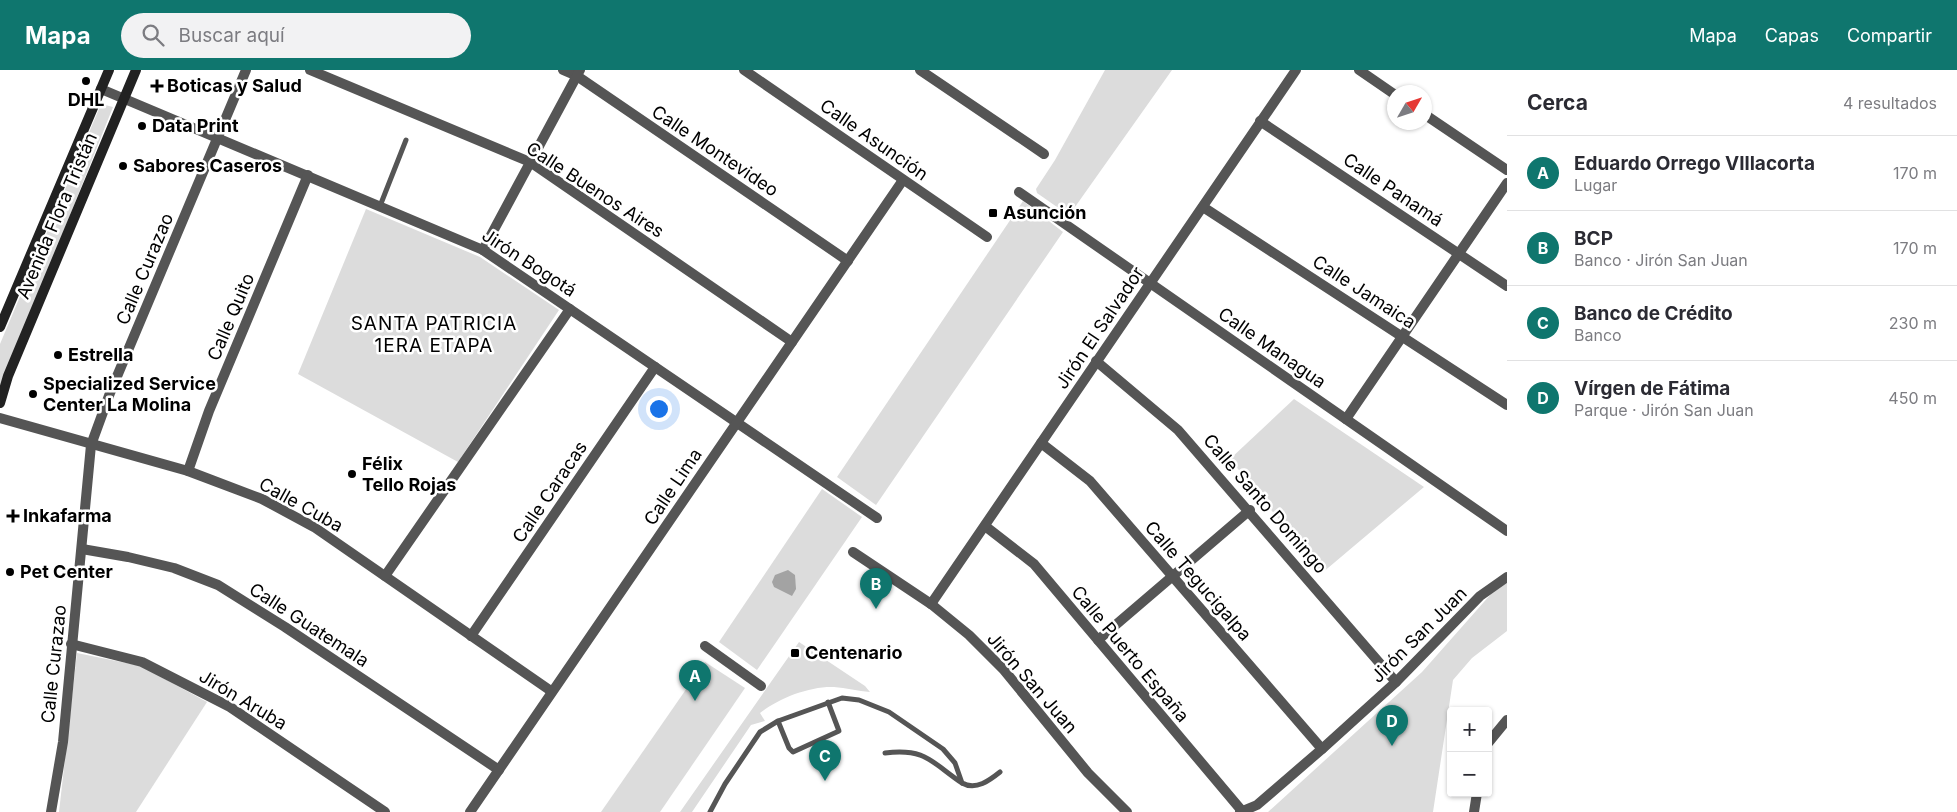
<!DOCTYPE html>
<html lang="es">
<head>
<meta charset="utf-8">
<style>
	:root { --surface:#fff; --page:#f2f2f3; --text:#2b2b33; --muted:#7c7c81; --line:#e1e1e2; --accent:#0f766e }
	body { margin:0; font-family:Inter,sans-serif; background:var(--page); color:var(--text) }
	.controls { position:absolute; right:15px; bottom:15px; display:grid; overflow:hidden; border-radius:5px; box-shadow:0 1px 4px #0004 }
	.controls button { width:45px; height:45px; display:grid; place-items:center; padding:0; border:0; border-bottom:1px solid var(--line); background:var(--surface); color:var(--text); font:25px sans-serif }
	.compass { position:absolute; left:1387px; top:15px; width:45px; height:45px; border-radius:50%; background:var(--surface); box-shadow:0 1px 4px #0004; rotate:51deg }
	.you { position:absolute; left:658px; top:338px; width:18px; height:18px; margin:-12px; border:4px solid #fff; border-radius:50%; background:#1a73e8; box-shadow:0 0 0 8px #1a73e833 }
	.badge { display:grid; place-items:center; width:32px; height:32px; border-radius:50%; background:var(--accent); color:#fff; font-size:16px; font-weight:700 }
	.pin { position:absolute; translate:-50% -41px; filter:drop-shadow(0 1px 2px #0008) }
	.pin::after { content:''; position:absolute; top:26px; width:18px; height:15px; background:inherit; clip-path:polygon(0 0,100% 0,50% 100%) }
	.list { margin:0; padding:0; list-style:none }
	h2 { display:flex; justify-content:space-between; align-items:center; height:65px; margin:0; padding:0 20px; font-size:21px }
	h2 small { font-size:16px; font-weight:400; color:var(--muted) }
	.list li { display:grid; grid-template-columns:32px 1fr auto; gap:15px; align-items:center; box-sizing:border-box; height:75px; padding:0 20px; border-top:1px solid var(--line) }
	.list b { display:block; font-size:19px; white-space:nowrap }
	.list p { margin:0; font-size:16px; white-space:nowrap; color:var(--muted) }
	.list em { font-size:16px; font-style:normal; color:var(--muted) }
	.icon { flex:none; width:28px; height:28px; fill:none; stroke:currentColor; stroke-width:2; stroke-linecap:round; stroke-linejoin:round }
	.map { position:relative; flex:none; width:1507px; height:742px; overflow:hidden }
	header { display:flex; align-items:center; gap:30px; box-sizing:border-box; height:70px; padding:0 25px; background:var(--accent); color:#fff }
	header strong { font-size:24px }
	nav { display:flex; gap:28px; margin-inline-start:auto; font-size:18px }
	.search { width:350px; height:45px; background:var(--page); display:flex; align-items:center; gap:12px; box-sizing:border-box; padding:0 18px; border-radius:28px; color:var(--muted); font-size:19px }
	main { display:flex }
	aside { flex:1; background:var(--surface) }
	.map>svg:first-child { display:block }
</style>
</head>
<body>
<header>
<strong>Mapa</strong>
<div class="search"><svg class="icon" aria-label="search" viewBox="0 0 24 24"><circle cx="10" cy="10" r="6"/><path d="M15 15l6 6"/></svg>Buscar aquí</div>
<nav><a>Mapa</a><a>Capas</a><a>Compartir</a></nav>
</header>
<main>
<div class="map">
<svg width="1507" height="742" viewBox="0 0 1507 742">
	<rect width="100%" height="100%" fill="#fff"/>
	<g fill="#dcdcdc">
		<polygon points="1105,0 1172,0 1070,144 1067,144 1037,123 1036,119 1055,90"/>
		<polygon points="101,34 113,37 0,321 0,274"/>
		<polygon points="1023,131 1063,162 876,435 837,407"/>
		<polygon points="366,139 480,187 559,240 458,392 298,304"/>
		<polygon points="1294,329 1424,417 1322,503 1230,389"/>
		<polygon points="822,419 862,447 757,600 719,572"/>
		<polygon points="1507,513 1507,561 1472,588 1453,610 1433,742 1268,742 1422,602 1491,524"/>
		<path d="M799,572L865,616L870,622C858,621 846,618 834,617C810,616 779,628 760,643L765,651L751,655L692,742H680Z"/>
		<polygon points="77,583 141,596 207,632 136,742 59,742"/>
		<polygon points="705,592 745,618 660,742 601,742"/>
	</g>
	<polygon fill="#a3a3a3" points="788,500 795,505 796,519 792,526 774,517 772,512 775,505"/>
	<g fill="none" stroke-linecap="round" stroke-linejoin="round">
		<g stroke="#555" stroke-width="5">
			<polyline points="380,136 406,70"/>
			<polyline points="778,651 789,678 793,682 839,661 828,632"/>
			<path d="M885,683C926,678 931,692 962,713"/>
			<path d="M710,742L725,714L760,662L778,651L842,628L859,630L889,642L943,679L955,693L962,713C976,721 990,710 1000,702"/>
		</g>
		<g stroke="#555" stroke-width="10">
			<polyline points="310,0 530,92 792,272"/>
			<polyline points="563,0 577,6 848,191"/>
			<polyline points="744,0 987,167"/>
			<polyline points="920,0 1044,84"/>
			<polyline points="1359,0 1394,24"/>
			<polyline points="101,19 483,180 877,448"/>
			<polyline points="1424,44 1507,100"/>
			<polyline points="1260,51 1507,216"/>
			<polyline points="1019,122 1507,461"/>
			<polyline points="1203,137 1507,335"/>
			<polyline points="483,180 580,0"/>
			<polyline points="1096,291 1178,360 1396,612"/>
			<polyline points="0,348 188,401 262,429 314,457 551,621"/>
			<polyline points="1346,349 1507,113"/>
			<polyline points="1041,373 1090,411 1322,679"/>
			<polyline points="188,401 209,341 308,105"/>
			<polyline points="985,456 1034,494 1242,741"/>
			<polyline points="82,479 128,487 174,498 218,515 285,557 499,700"/>
			<polyline points="853,482 931,534 969,565 1004,600 1088,703 1127,742"/>
			<polyline points="385,506 570,239"/>
			<polyline points="931,534 1296,0"/>
			<polyline points="471,566 655,297"/>
			<polyline points="1098,570 1250,440"/>
			<polyline points="71,574 142,592 230,637 385,742"/>
			<polyline points="705,576 761,616"/>
			<polyline points="1488,673 1507,650"/>
			<polyline points="51,742 63,672 91,375 110,323 246,0"/>
			<polyline points="470,742 903,110"/>
			<polyline points="1240,742 1257,735 1322,679 1396,612 1480,526 1507,507"/>
			<polyline points="1474,742 1477,723"/>
		</g>
		<g stroke="#222" stroke-width="10">
			<polyline points="0,257 109,0"/>
			<polyline points="0,333 8,306 136,0"/>
		</g>
	</g>
	<g fill="#000" stroke="#fff" stroke-width="2">
		<circle cx="86" cy="11" r="5"/>
		<path d="M154.5 8.5h5v5h5v5h-5v5h-5v-5h-5v-5h5z"/>
		<circle cx="142" cy="56" r="5"/>
		<circle cx="123" cy="96" r="5"/>
		<rect x="988" y="138" width="10" height="10" rx="2.5"/>
		<circle cx="58" cy="285" r="5"/>
		<circle cx="33" cy="324" r="5"/>
		<circle cx="352" cy="404" r="5"/>
		<path d="M10.5 438.5h5v5h5v5h-5v5h-5v-5h-5v-5h5z"/>
		<circle cx="10" cy="502" r="5"/>
		<rect x="790" y="578" width="10" height="10" rx="2.5"/>
	</g>
	<g text-anchor="middle" stroke-width="5" stroke-linejoin="round" paint-order="stroke">
		<g font-size="18" font-weight="bold" fill="#000" stroke="#fff" text-anchor="start">
			<text x="167" y="22">Boticas y Salud</text>
			<text x="86" y="36" text-anchor="middle">DHL</text>
			<text x="152" y="62">Data Print</text>
			<text x="133" y="102">Sabores Caseros</text>
			<text x="1003" y="149">Asunción</text>
			<text x="68" y="291">Estrella</text>
			<text x="43" y="320">Specialized Service<tspan x="43" dy="21">Center La Molina</tspan></text>
			<text x="362" y="400">Félix<tspan x="362" dy="21">Tello Rojas</tspan></text>
			<text x="23" y="452">Inkafarma</text>
			<text x="20" y="508">Pet Center</text>
			<text x="805" y="589">Centenario</text>
		</g>
		<g font-size="18" fill="#000" stroke="#fff">
			<text transform="translate(874 70) rotate(35)" y="6">Calle Asunción</text>
			<text transform="translate(715 81) rotate(34)" y="6">Calle Montevideo</text>
			<text transform="translate(595 120) rotate(33)" y="6">Calle Buenos Aires</text>
			<text transform="translate(1393 120) rotate(34)" y="6">Calle Panamá</text>
			<text transform="translate(57 146) rotate(-67)" y="6">Avenida Flora Tristán</text>
			<text transform="translate(529 193) rotate(33)" y="6">Jirón Bogotá</text>
			<text transform="translate(145 199) rotate(-67)" y="6">Calle Curazao</text>
			<text transform="translate(1364 222) rotate(33)" y="6">Calle Jamaica</text>
			<text transform="translate(231 247) rotate(-67)" y="6">Calle Quito</text>
			<text transform="translate(1100 258) rotate(-56)" y="6">Jirón El Salvador</text>
			<text transform="translate(1272 278) rotate(35)" y="6">Calle Managua</text>
			<text transform="translate(673 417) rotate(-56)" y="6">Calle Lima</text>
			<text transform="translate(550 422) rotate(-56)" y="6">Calle Caracas</text>
			<text transform="translate(1265 434) rotate(49)" y="6">Calle Santo Domingo</text>
			<text transform="translate(301 435) rotate(29)" y="6">Calle Cuba</text>
			<text transform="translate(1198 511) rotate(49)" y="6">Calle Tegucigalpa</text>
			<text transform="translate(309 555) rotate(33)" y="6">Calle Guatemala</text>
			<text transform="translate(1419 565) rotate(-45)" y="6">Jirón San Juan</text>
			<text transform="translate(1130 584) rotate(50)" y="6">Calle Puerto España</text>
			<text transform="translate(54 594) rotate(-84)" y="6">Calle Curazao</text>
			<text transform="translate(1032 613) rotate(49)" y="6">Jirón San Juan</text>
			<text transform="translate(243 630) rotate(31)" y="6">Jirón Aruba</text>
		</g>
		<g font-size="19" letter-spacing="1" fill="#000" stroke="#fff">
			<text x="434" y="260">SANTA PATRICIA<tspan x="434" dy="22">1ERA ETAPA</tspan></text>
		</g>
	</g>
</svg>
<div class="controls">
<button>+</button>
<button>−</button>
</div>
<svg class="compass" viewBox="-18 -18 36 36"><path d="M0-13l5 13h-10z" fill="#e53935"/><path d="M0 13l5-13h-10z" fill="#7c7c81"/></svg>
<div class="you"></div>
<div class="pin badge" style="left:695px;top:631px">A</div>
<div class="pin badge" style="left:876px;top:539px">B</div>
<div class="pin badge" style="left:825px;top:711px">C</div>
<div class="pin badge" style="left:1392px;top:676px">D</div>
</div>
<aside>
<h2>Cerca<small>4 resultados</small></h2>
<ul class="list">
<li><span class="badge">A</span><div><b>Eduardo Orrego VIllacorta</b><p>Lugar</p></div><em>170 m</em></li>
<li><span class="badge">B</span><div><b>BCP</b><p>Banco · Jirón San Juan</p></div><em>170 m</em></li>
<li><span class="badge">C</span><div><b>Banco de Crédito</b><p>Banco</p></div><em>230 m</em></li>
<li><span class="badge">D</span><div><b>Vírgen de Fátima</b><p>Parque · Jirón San Juan</p></div><em>450 m</em></li>
</ul>
</aside>
</main>
</body>
</html>
